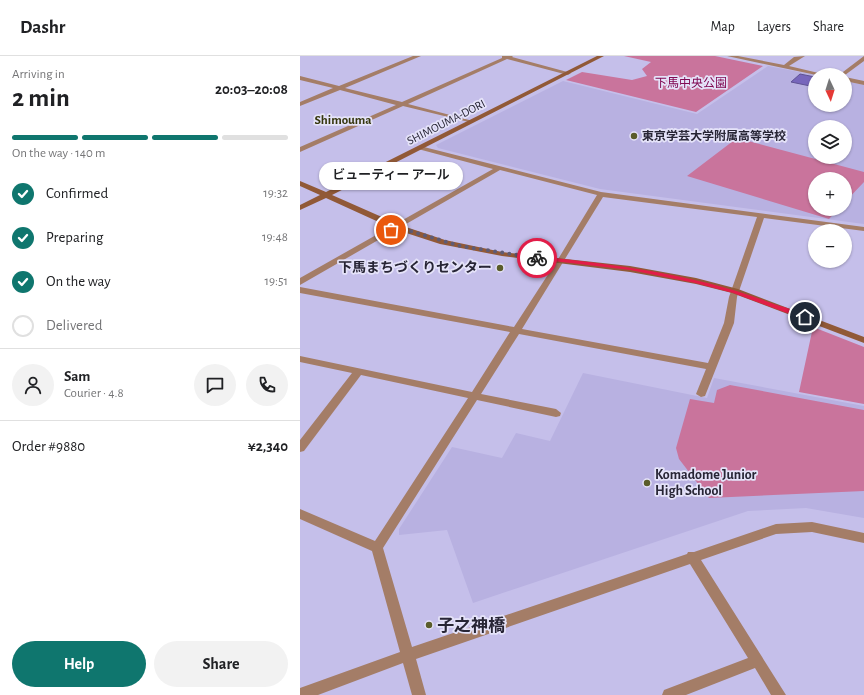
<!DOCTYPE html>
<meta charset="utf-8">
<style>
:root{--surface:#fff;--page:#f2f2f2;--text:#202124;--muted:#757577;--line:#e0e0e0;--accent:#0f766e}
body{margin:0;font-family:"Alegreya Sans","Noto Sans JP",sans-serif;background:var(--page);color:var(--text);height:100vh;display:flex;flex-direction:column;font-size:15px;white-space:nowrap}
*{box-sizing:border-box;margin:0}
p{font-size:13px;color:var(--muted)}
.icon{flex:none;width:22px;height:22px;fill:none;stroke:currentColor;stroke-width:2;stroke-linecap:round;stroke-linejoin:round}
.map{position:relative;flex:1;overflow:hidden}
.drawer{display:flex;flex-direction:column;background:var(--surface);width:300px}
.drawer>*{flex:none}
.needle{width:26px;rotate:176deg}
.fabs{position:absolute;left:508px;top:12px;display:grid;gap:8px}
.fabs a{display:grid;place-items:center;width:44px;height:44px;border-radius:50%;background:var(--surface);box-shadow:0 1px 3px #0004;font-size:20px}
.pin{position:absolute;display:grid;place-items:center;width:34px;height:34px;color:#fff;margin:-17px;border:2px solid #fff;border-radius:50%;box-shadow:0 1px 4px #0007}
.courier{position:absolute;display:grid;place-items:center;width:40px;height:40px;margin:-20px;border:3px solid #e11d48;border-radius:50%;background:#fff;color:#222;box-shadow:0 1px 5px #0007}
.bubble{position:absolute;height:28px;border-radius:14px;background:var(--surface);box-shadow:0 1px 3px #0004;font-size:13px;font-weight:600;line-height:28px;text-align:center}
.summary em{font-style:normal;font-weight:600}
.summary div{display:flex;flex-direction:column-reverse}
.summary{display:flex;align-items:center;justify-content:space-between;height:68px;padding:0 12px}
h1{font-size:26px;font-weight:600;line-height:30px}
.bar{display:grid;grid-template-columns:repeat(4,1fr);gap:6px 4px;align-content:center;height:48px;padding:0 12px}
.bar i{height:5px;border-radius:3px;background:var(--line)}
.bar .on{background:var(--accent)}
.bar p{grid-column:span 4}
.line{display:flex;align-items:center;gap:10px;padding:0 12px;border-top:1px solid var(--line)}
.line div{flex:1}
.round{display:grid;place-items:center;flex:none;width:42px;height:42px;border-radius:21px;background:var(--page)}
ol{padding:0 12px;list-style:none}
li{display:flex;align-items:center;gap:12px;height:44px}
li p{margin-inline-start:auto}
li .icon{padding:4px;border-radius:50%;background:var(--accent);color:#fff;stroke-width:4}
li:last-child{color:var(--muted)}
li i{width:22px;height:22px;border:2px solid var(--line);border-radius:50%}
.primary-button{display:flex;gap:8px;margin-top:auto;padding:8px 12px}
.primary-button a{flex:1;height:46px;border-radius:24px;background:var(--accent);color:#fff;font-size:16px;font-weight:600;line-height:46px;text-align:center}
.primary-button a+a{background:var(--page);color:var(--text)}
header{display:flex;align-items:center;gap:24px;box-sizing:border-box;height:56px;padding:0 20px;background:var(--surface);border-bottom:1px solid var(--line)}
header strong{font-size:19px}
nav{display:flex;gap:22px;margin-inline-start:auto;font-size:14px}
main{display:flex;flex:1;min-height:0}
.map>svg:first-child{display:block}
.built{fill:#b8b1e1;fill-rule:evenodd}
.green{fill:#c9749c}
.water{fill:#7766bc;stroke:#5f5294}
.lines{fill:none;stroke-linecap:round;stroke-linejoin:round}
.street{fill:#a47d67;fill-rule:evenodd}
.secondary{fill:#915937;fill-rule:evenodd}
.route{fill:#e11d48}
.done{stroke:#5e5b74;stroke-width:4;stroke-dasharray:0 7.2}
.poi-dot{fill:#5a5c2a;stroke:#e5e3f9;stroke-width:1.5}
.labels{text-anchor:middle;dominant-baseline:central;stroke-width:3.5;stroke-linejoin:round;paint-order:stroke}
.far-park-label{font-size:12px;fill:#810a53;stroke:#e5e3f9}
.far-street-label{font-size:12px;fill:#272535;stroke:#e5e3f9}
.far-poi-label{font-size:12px;font-weight:bold;fill:#272535;stroke:#e5e3f9;text-anchor:start}
.far-quarter-label{font-size:13px;font-weight:bold;fill:#35360d;stroke:#e5e3f9}
.poi-label{font-size:14px;font-weight:bold;fill:#272535;stroke:#e5e3f9;text-anchor:end}
.near-poi-label{font-size:17px;font-weight:bold;fill:#272535;stroke:#e5e3f9;text-anchor:start}
</style>
<header>
<strong>Dashr</strong>
<nav><a>Map</a><a>Layers</a><a>Share</a></nav>
</header>
<main>
<section class="drawer">
<div class="summary"><div><h1>2 min</h1><p>Arriving in</p></div><em>20:03–20:08</em></div>
<div class="bar"><i class="on"></i><i class="on"></i><i class="on"></i><i></i><p>On the way · 140 m</p></div>
<ol>
<li><svg class="icon" aria-label="check" viewBox="0 0 24 24"><path d="M5 12l5 5 9-10"/></svg>Confirmed<p>19:32</p></li>
<li><svg class="icon" aria-label="check" viewBox="0 0 24 24"><path d="M5 12l5 5 9-10"/></svg>Preparing<p>19:48</p></li>
<li><svg class="icon" aria-label="check" viewBox="0 0 24 24"><path d="M5 12l5 5 9-10"/></svg>On the way<p>19:51</p></li>
<li><i></i>Delivered</li>
</ol>
<div class="line" style="height:72px"><a class="round"><svg class="icon" aria-label="person" viewBox="0 0 24 24"><circle cx="12" cy="8" r="4"/><path d="M4 21q1-7 8-7t8 7"/></svg></a><div><b>Sam</b><p>Courier · 4.8</p></div><a class="round"><svg class="icon" aria-label="chat" viewBox="0 0 24 24"><path d="M4 5h16v11H9l-5 4z"/></svg></a><a class="round"><svg class="icon" aria-label="phone" viewBox="0 0 24 24"><path d="M5 4h4l2 5-3 2q2 4 5 5l2-3 5 2v4C11 20 4 13 5 4z"/></svg></a></div>
<div class="line" style="height:52px"><div>Order #9880</div><b>¥2,340</b></div>
<div class="primary-button"><a>Help</a><a>Share</a></div>
</section>
<div class="map">
<svg width="564" height="639" viewBox="0 0 564 639">
<rect width="100%" height="100%" fill="#c5bfea"/>
<path class="built" d="M 468,10 L 515,19 L 515,49 L 545,49 L 545,25 L 564,29 L 564,168 L 300,133 L 138,92 L 136,89 L 263,25 L 397,58 ZM 515,71 L 545,71 L 545,101 L 515,101 ZM 515,123 L 545,123 L 545,153 L 515,153 Z
M 283,317 L 407,342 L 414,322 L 564,350 L 564,462 L 506,452 L 448,455 L 173,547 L 147,474 L 99,479 L 99,473 L 152,391 L 202,402 L 216,377 L 250,385 Z"/>
<path class="green" d="M 324,0 L 415,0 L 463,10 L 396,56 L 266,24 L 282,16 L 332,24 L 347,20 L 342,13 L 351,6 Z
M 437,82 L 564,116 L 564,126 L 545,146 L 545,123 L 515,123 L 515,153 L 538,153 L 529,163 L 387,120 Z
M 513,271 L 564,291 L 564,348 L 499,336 Z
M 430,329 L 564,354 L 564,435 L 409,442 L 379,403 L 376,392 L 390,343 L 414,347 L 417,334 Z"/>
<path class="water" d="M 500,18 L 515,21 L 515,31 L 491,26 Z"/>
<g class="lines">
<path class="street" d="M 113,0 L 121,0 L 45,32 L 102,46 L 202,2 L 202,0 L 213,0 L 212,1 L 271,17 L 268,19 L 207,3 L 108,48 L 173,65 L 173,67 L 103,50 L 0,96 L 0,91 L 96,49 L 40,34 L 0,50 L 0,46 L 33,32 L 0,24 L 0,20 L 39,30 Z
M 427,0 L 438,0 L 484,9 L 494,1 L 505,0 L 489,10 L 527,19 L 516,19 Z
M 564,0 L 564,5 L 545,19 L 539,19 Z
M 545,21 L 564,25 L 564,29 L 545,25 Z
M 120,90 L 301,136 L 564,171 L 564,175 L 464,162 L 437,241 L 434,267 L 405,340 L 401,341 L 396,338 L 406,313 L 219,278 L 181,338 L 256,353 L 261,357 L 260,360 L 256,361 L 177,344 L 83,492 L 112,591 L 387,498 L 388,496 L 394,496 L 476,468 L 512,466 L 564,477 L 564,487 L 512,476 L 476,478 L 401,504 L 486,639 L 471,639 L 455,612 L 386,639 L 362,639 L 364,634 L 448,602 L 390,508 L 116,603 L 126,639 L 112,639 L 103,607 L 18,639 L 0,639 L 0,632 L 100,596 L 72,495 L 0,463 L 0,453 L 75,485 L 168,342 L 61,319 L 4,395 L 0,396 L 0,384 L 52,317 L 0,306 L 0,300 L 172,336 L 210,276 L 0,237 L 0,231 L 214,271 L 260,200 L 297,139 L 200,114 L 0,229 L 0,222 L 193,113 L 118,93 L 118,91 ZM 303,141 L 457,161 L 429,241 L 424,267 L 408,307 L 222,273 Z"/>
<path class="secondary" d="M 297,0 L 304,0 L 32,139 L 100,169 L 145,184 L 202,196 L 330,210 L 396,222 L 438,233 L 564,281 L 564,287 L 432,237 L 396,228 L 330,216 L 202,200 L 140,188 L 94,173 L 26,142 L 0,154 L 0,149 L 20,139 L 0,130 L 0,125 L 26,136 Z"/>
</g>
<path class="route" d="M 237,200 C 317,209 396,218 471,247 C 482,251 498,254 508,261 L 503,263 L 433,237 L 395,227 L 330,214 L 236,203 Z"/>
<g class="lines">
<path class="done" d="M 91,174 L 97,171 L 160,190 L 237,202"/>
</g>
<g class="poi-dot">
<circle cx="334" cy="80" r="4"/>
<circle cx="200" cy="212" r="4"/>
<circle cx="347" cy="427" r="4"/>
<circle cx="129" cy="569" r="4"/>
</g>
<g class="labels">
<g class="far-park-label">
<text x="391" y="27">下馬中央公園</text>
</g>
<g class="far-street-label">
<text transform="translate(146 66) rotate(-27)">SHIMOUMA-DORI</text>
</g>
<g class="far-poi-label">
<text x="342" y="80">東京学芸大学附属高等学校</text>
</g>
<g class="far-quarter-label">
<text x="43" y="64">Shimouma</text>
</g>
<g class="poi-label">
<text x="192" y="212">下馬まちづくりセンター</text>
<text x="355" y="419" text-anchor="start">Komadome Junior<tspan x="355" dy="16">High School</tspan></text>
</g>
<g class="near-poi-label">
<text x="137" y="569">子之神橋</text>
</g>
</g>
</svg>
<div class="fabs">
<a><svg class="needle" viewBox="-14 -14 28 28"><path d="M0-13l5 13h-10z" fill="#e53935"/><path d="M0 13l5-13h-10z" fill="#757577"/></svg></a>
<a><svg class="icon" aria-label="layers" viewBox="0 0 24 24"><path d="M12 4l9 5-9 5-9-5zM3 14l9 5 9-5"/></svg></a>
<a>+</a>
<a>−</a>
</div>
<div class="pin" style="left:91px;top:174px;background:#ea580c"><svg class="icon" aria-label="bag" viewBox="0 0 24 24"><path d="M5 8h14l-1 12H6zM9 8a3 3 0 0 1 6 0"/></svg></div>
<div class="pin" style="left:505px;top:261px;background:#1f2937"><svg class="icon" aria-label="home" viewBox="0 0 24 24"><path d="M3 11l9-7 9 7M6 9v11h12V9"/></svg></div>
<div class="courier" style="left:237px;top:202px"><svg class="icon" aria-label="bike" viewBox="0 0 24 24"><circle cx="6" cy="16" r="4"/><circle cx="18" cy="16" r="4"/><path d="M6 16l4-8h5l3 8M10 8l3 8H6M13 5h3"/></svg></div>
<div class="bubble" style="left:19px;top:106px;width:144px">ビューティー アール</div>
</div>
</main>
